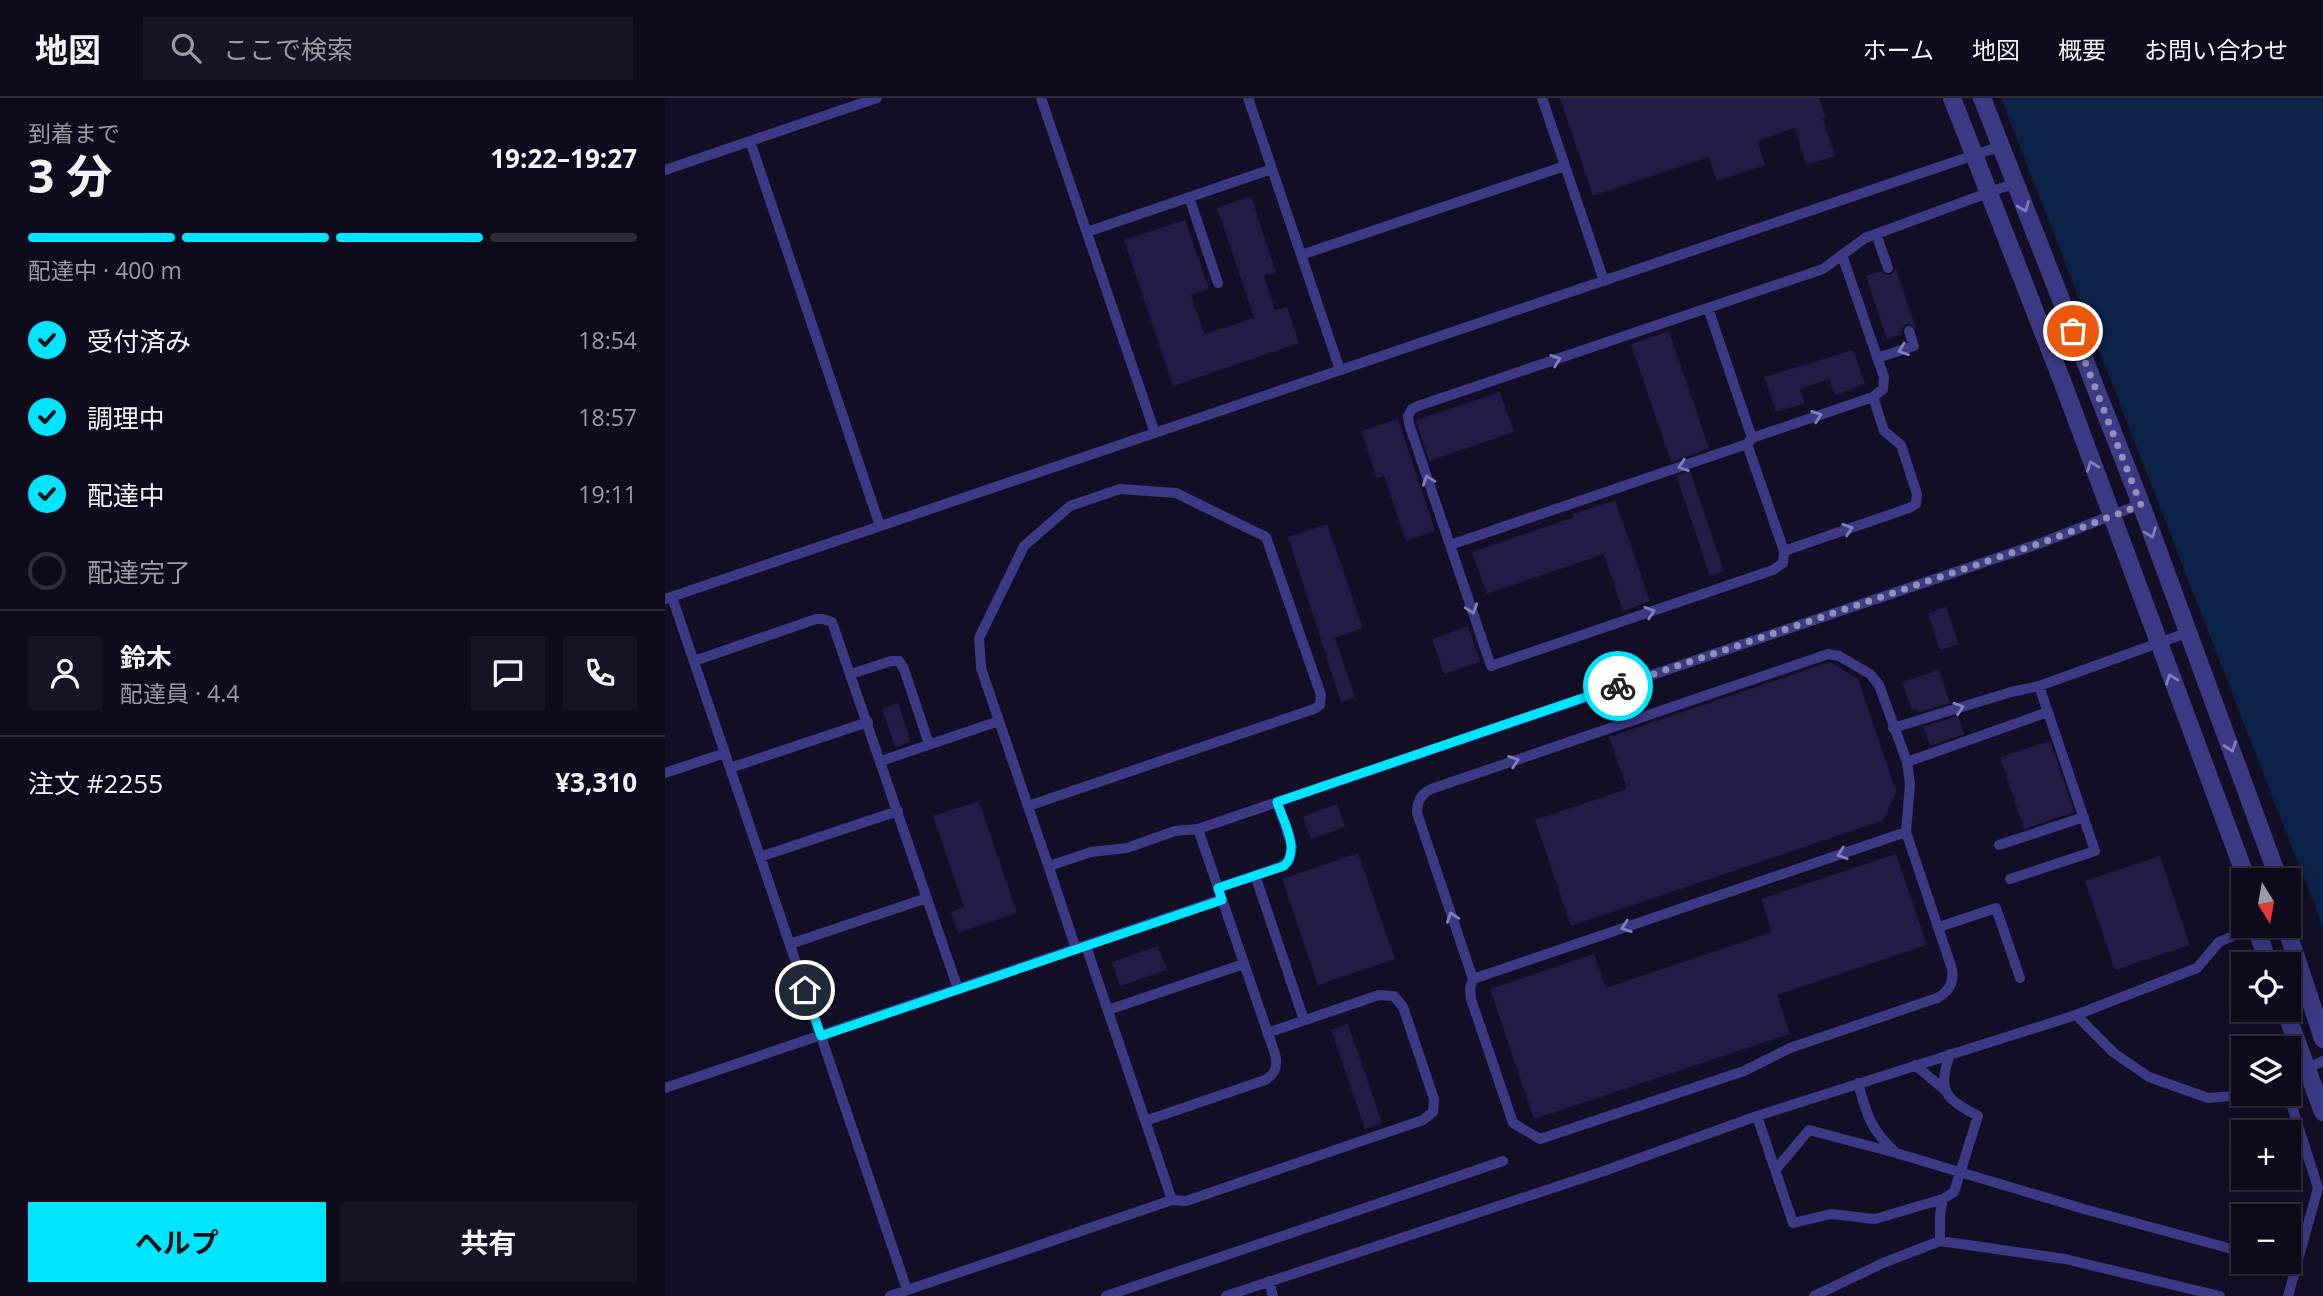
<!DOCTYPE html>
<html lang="ja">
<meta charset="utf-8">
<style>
:root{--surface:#0e0b1c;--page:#171425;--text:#f1f3f6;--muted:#9b9ba3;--line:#2e2b3b;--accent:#00e5ff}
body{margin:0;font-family:"Open Sans","Noto Sans JP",sans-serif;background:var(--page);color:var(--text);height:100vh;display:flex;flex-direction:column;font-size:26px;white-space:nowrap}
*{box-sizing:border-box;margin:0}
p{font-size:23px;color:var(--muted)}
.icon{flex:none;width:38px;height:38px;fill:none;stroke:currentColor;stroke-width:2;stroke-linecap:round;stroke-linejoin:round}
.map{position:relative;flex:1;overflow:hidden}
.panel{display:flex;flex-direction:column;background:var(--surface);width:665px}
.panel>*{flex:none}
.needle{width:46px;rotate:169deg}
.fabs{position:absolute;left:1566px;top:770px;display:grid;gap:14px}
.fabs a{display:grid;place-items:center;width:70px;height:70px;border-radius:0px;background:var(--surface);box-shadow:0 4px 18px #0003,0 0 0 2px var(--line);font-size:35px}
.pin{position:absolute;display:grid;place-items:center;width:60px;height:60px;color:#fff;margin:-30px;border:4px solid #fff;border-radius:50%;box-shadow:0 2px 7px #0007}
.courier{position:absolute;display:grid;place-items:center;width:70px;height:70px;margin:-35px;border:5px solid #00e5ff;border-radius:50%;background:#fff;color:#222;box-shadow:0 2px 9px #0007}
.summary em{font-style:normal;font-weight:700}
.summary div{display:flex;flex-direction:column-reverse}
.summary{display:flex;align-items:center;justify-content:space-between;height:119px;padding:0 28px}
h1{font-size:46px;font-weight:700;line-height:52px}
.bar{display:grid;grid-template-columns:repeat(4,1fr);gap:10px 7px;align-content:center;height:84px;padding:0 28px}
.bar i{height:9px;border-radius:5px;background:var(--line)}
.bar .active{background:var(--accent)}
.bar p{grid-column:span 4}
.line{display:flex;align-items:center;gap:18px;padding:0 28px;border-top:2px solid var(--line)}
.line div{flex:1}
.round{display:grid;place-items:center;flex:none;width:74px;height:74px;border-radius:0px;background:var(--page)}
ol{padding:0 28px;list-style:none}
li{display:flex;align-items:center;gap:21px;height:77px}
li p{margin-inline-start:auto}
li .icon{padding:7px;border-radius:50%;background:var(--accent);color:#111;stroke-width:4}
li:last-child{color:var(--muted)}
li i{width:38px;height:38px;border:4px solid var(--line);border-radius:50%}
.action{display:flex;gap:14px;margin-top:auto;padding:14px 28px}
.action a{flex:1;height:80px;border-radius:0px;background:var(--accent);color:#111;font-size:28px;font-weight:700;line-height:80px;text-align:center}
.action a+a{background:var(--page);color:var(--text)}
header{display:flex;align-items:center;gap:42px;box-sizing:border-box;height:98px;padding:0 35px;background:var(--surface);border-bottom:2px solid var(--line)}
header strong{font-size:33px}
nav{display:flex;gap:38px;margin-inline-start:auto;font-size:24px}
.search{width:490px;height:63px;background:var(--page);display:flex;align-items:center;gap:18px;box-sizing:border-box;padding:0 24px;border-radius:0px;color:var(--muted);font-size:26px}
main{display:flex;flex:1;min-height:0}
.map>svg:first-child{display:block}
.water{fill:#0c2248}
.building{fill:#241b47}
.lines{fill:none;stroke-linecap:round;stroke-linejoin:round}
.service{stroke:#3d3a85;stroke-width:10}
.tertiary{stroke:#3d3a85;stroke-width:18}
.oneway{stroke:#837fbc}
.done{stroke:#948fb3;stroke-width:7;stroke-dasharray:0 12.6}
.route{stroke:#00e5ff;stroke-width:9}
</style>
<header>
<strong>地図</strong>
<div class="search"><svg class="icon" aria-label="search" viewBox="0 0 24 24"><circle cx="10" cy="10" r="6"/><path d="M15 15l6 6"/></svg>ここで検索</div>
<nav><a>ホーム</a><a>地図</a><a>概要</a><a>お問い合わせ</a></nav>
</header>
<main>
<section class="panel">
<div class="summary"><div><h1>3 分</h1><p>到着まで</p></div><em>19:22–19:27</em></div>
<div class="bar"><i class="active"></i><i class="active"></i><i class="active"></i><i></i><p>配達中 · 400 m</p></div>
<ol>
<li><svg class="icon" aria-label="check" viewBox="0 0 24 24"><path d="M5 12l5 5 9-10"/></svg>受付済み<p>18:54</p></li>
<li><svg class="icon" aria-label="check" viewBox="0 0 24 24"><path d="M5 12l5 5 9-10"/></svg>調理中<p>18:57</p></li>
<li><svg class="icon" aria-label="check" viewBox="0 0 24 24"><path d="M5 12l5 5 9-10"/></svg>配達中<p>19:11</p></li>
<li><i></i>配達完了</li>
</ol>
<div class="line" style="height:126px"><a class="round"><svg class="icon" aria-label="person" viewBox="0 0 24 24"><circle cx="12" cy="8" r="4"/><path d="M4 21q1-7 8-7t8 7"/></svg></a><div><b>鈴木</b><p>配達員 · 4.4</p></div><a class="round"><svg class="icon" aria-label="chat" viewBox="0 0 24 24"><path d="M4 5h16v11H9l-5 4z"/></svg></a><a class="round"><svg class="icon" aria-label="phone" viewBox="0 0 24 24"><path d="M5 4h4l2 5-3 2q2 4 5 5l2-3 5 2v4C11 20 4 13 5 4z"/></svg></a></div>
<div class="line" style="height:91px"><div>注文 #2255</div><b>¥3,310</b></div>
<div class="action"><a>ヘルプ</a><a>共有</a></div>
</section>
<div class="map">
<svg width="1658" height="1198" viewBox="0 0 1658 1198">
<rect width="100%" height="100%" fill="#130f26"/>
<path class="water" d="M 1336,0 L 1658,0 L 1658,830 L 1647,801 Z"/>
<path class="building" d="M 895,0 L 1154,0 L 1161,20 L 1158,21 L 1170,58 L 1141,67 L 1130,30 L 1092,43 L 1100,67 L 1052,83 L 1044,59 L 928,98 Z
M 586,98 L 611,174 L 599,178 L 610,212 L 622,209 L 634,245 L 508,288 L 459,142 L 520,122 L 544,191 L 526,197 L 539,236 L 589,220 L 552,110 Z
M 1230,168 L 1251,231 L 1246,226 L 1241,226 L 1237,231 L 1237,236 L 1222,241 L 1201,178 L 1216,173 L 1219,176 L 1225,177 L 1229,174 Z
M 1004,233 L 1044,350 L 1006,364 L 966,246 Z
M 1188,252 L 1200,286 L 1170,297 L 1164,281 L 1135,291 L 1140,305 L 1111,314 L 1099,279 Z
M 835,294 L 849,334 L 764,363 L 751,322 Z
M 733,321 L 770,433 L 741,443 L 719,378 L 712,380 L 696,333 Z
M 1025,373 L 1059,473 L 1045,478 L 1012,380 L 1011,378 Z
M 950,402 L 985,503 L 958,513 L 939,456 L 822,496 L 807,454 L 909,419 L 908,416 Z
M 662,426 L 698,530 L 670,540 L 690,599 L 676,604 L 623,439 Z
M 1281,509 L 1294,546 L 1275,552 L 1263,515 Z
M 803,528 L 815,564 L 779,576 L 767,541 Z
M 1165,564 L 1193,581 L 1231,693 L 1219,722 L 906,828 L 870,722 L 962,691 L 944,639 Z
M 1274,572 L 1285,605 L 1254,614 L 1252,610 L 1247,612 L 1237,584 Z
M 233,605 L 246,644 L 230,649 L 217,611 Z
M 1293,618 L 1299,636 L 1265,648 L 1258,629 Z
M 1385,643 L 1409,714 L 1359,731 L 1335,659 Z
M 314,703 L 352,815 L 293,835 L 286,814 L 299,809 L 268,718 Z
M 672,706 L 680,729 L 646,741 L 638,718 Z
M 693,755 L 730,861 L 653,887 L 617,781 Z
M 1231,756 L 1262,847 L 1112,897 L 1125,936 L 869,1021 L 825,891 L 929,856 L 941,890 L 1107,834 L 1096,801 Z
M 1495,758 L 1525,847 L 1450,872 L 1420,783 Z
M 493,848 L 502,872 L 455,888 L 447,864 Z
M 683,926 L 717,1025 L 700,1031 L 666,932 Z"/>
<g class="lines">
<path class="service" d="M 376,0 L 490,335
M 583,0 L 675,272
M 877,0 L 939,183
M 85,43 L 215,428
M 0,72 L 212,0
M 524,99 L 553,185
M 422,134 L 607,71
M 1211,136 L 1223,170
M 636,157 L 900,68
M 1043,210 L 1087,340 L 1082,346 L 1119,453 L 1118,465 L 1108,472 L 826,568 L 744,326 L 743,318 L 747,311 L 753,308 L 1158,171 L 1200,140 L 1350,85
M 1212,260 L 1249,248 L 1244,233
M 1087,340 L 1208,299 L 1218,291 L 1219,279 L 1177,157
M 785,447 L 1082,346
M 1119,453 L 1244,410 L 1251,406 L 1252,396 L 1236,347 L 1219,333 L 1208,299
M 7,499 L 242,1192
M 0,501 L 1336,48
M 29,563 L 151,521 L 158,521 L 167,524 L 293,891
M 186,576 L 226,563 L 234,563 L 239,571 L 264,646
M 1228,630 L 1346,594 L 1374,588 L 1524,534
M 216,663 L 334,623
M 1242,664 L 1383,614
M 65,670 L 203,624
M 0,675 L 60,655
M 363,708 L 649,611 L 655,607 L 656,597 L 601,439 L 511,395 L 455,391 L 405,408 L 359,448 L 314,540 L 316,568 L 316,570 C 348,663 380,757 411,851
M 1334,747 L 1419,719
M 95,759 L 233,713
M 384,768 L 426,754 L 462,750 L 510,733 L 533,731
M 590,777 L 639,922
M 1345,781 L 1430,753 L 1374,588
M 553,790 L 615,769 L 624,763 L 627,749 L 612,704
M 1274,829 L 1331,810 L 1355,880
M 125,846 L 262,800
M 421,848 L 507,1102
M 808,881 L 805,890 L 806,901 L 848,1025 L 875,1041 L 1079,973 L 1125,950 L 1272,900 C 1284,894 1289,884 1287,871 L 1241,734 L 1245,686 L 1242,664 L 1214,587 L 1205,576 L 1174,558 L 1163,556 L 769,690 C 757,694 752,703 752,715 L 808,881 L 1241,734
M 443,912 L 579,866
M 1411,917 L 1449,955 L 1484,979 L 1543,1000 L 1568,998 L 1578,995
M 1250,967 L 1281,993
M 1624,979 L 1658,963
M 1193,985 C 1202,1017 1205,1031 1230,1054
M 0,990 L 557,801
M 1623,996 L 1653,1090 L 1623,1198
M 1092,1018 L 1128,1125 L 1166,1116 L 1210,1121 L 1278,1101
M 480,1023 L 600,982 C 611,976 613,968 610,956 L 533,731 L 1376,445 L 1476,406
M 1111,1071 L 1144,1032 L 1231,1055 L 1419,1111 L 1578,1154
M 1275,1143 L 1275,1117 L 1278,1101 L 1289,1094 L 1313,1018 C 1280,1000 1272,994 1285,956
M 1613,1164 L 1633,1169
M 604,1183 L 608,1198
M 225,1198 L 507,1102 L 521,1103 L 758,1022 L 768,1014 L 769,1001 L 738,909 L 729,898 L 714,897 L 602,935
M 441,1198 L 838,1063
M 561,1198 L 939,1073 L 1092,1018 L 1411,917 L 1532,870 L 1554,844 L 1592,828
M 1149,1198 L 1218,1165 L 1275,1143 L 1400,1161 L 1555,1198"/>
<path class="tertiary" d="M 1287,0 L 1399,288 L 1582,782
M 1317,0 L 1476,406 L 1614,782
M 1591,828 L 1603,866
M 1623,828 L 1624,838 L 1658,941
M 1620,912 L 1658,1014"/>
</g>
<defs><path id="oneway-chevron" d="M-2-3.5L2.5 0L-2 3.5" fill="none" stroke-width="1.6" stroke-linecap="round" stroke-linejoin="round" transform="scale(1.75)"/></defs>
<g class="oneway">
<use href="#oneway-chevron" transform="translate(1359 109) rotate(69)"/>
<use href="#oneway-chevron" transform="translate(1238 252) rotate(160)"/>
<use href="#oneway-chevron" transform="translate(891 262) rotate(-19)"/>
<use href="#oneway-chevron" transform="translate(1152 318) rotate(-19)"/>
<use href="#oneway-chevron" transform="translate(1018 368) rotate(161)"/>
<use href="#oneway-chevron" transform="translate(1427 368) rotate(-110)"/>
<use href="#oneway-chevron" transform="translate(763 382) rotate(-109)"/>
<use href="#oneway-chevron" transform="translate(1183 431) rotate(-19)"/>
<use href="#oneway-chevron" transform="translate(1486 435) rotate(69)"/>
<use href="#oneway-chevron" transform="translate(807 511) rotate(71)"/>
<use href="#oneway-chevron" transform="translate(985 514) rotate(-19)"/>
<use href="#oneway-chevron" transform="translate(1506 581) rotate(-111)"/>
<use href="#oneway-chevron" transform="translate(1294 610) rotate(-17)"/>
<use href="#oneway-chevron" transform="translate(1566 649) rotate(70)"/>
<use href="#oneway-chevron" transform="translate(849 663) rotate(-19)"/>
<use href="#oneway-chevron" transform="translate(1177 756) rotate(161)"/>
<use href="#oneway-chevron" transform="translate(787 819) rotate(-109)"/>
<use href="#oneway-chevron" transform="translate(961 829) rotate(161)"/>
</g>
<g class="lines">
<path class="done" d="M 953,588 L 1376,445 L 1476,407 L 1408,233"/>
<path class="route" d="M 140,892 L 156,938 L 557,802 L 553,790 L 619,768 C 636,752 618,722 612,704 L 953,588"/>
</g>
</svg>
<div class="fabs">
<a><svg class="needle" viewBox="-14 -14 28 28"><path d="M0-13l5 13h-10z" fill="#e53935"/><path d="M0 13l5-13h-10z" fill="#9b9ba3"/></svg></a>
<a><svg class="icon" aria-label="locate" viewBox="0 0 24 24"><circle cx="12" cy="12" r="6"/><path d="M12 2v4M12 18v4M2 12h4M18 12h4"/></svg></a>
<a><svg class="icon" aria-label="layers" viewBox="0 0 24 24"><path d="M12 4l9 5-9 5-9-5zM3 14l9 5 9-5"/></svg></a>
<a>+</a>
<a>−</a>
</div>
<div class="pin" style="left:1408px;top:233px;background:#ea580c"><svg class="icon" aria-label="bag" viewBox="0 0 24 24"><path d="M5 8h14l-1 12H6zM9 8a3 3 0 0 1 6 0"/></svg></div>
<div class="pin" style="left:140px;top:892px;background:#1f2937"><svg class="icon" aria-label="home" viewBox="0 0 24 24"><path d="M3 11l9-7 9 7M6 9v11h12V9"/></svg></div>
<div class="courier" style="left:953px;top:588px"><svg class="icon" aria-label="bike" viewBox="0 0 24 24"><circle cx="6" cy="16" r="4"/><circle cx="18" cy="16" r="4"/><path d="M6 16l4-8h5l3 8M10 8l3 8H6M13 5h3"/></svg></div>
</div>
</main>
